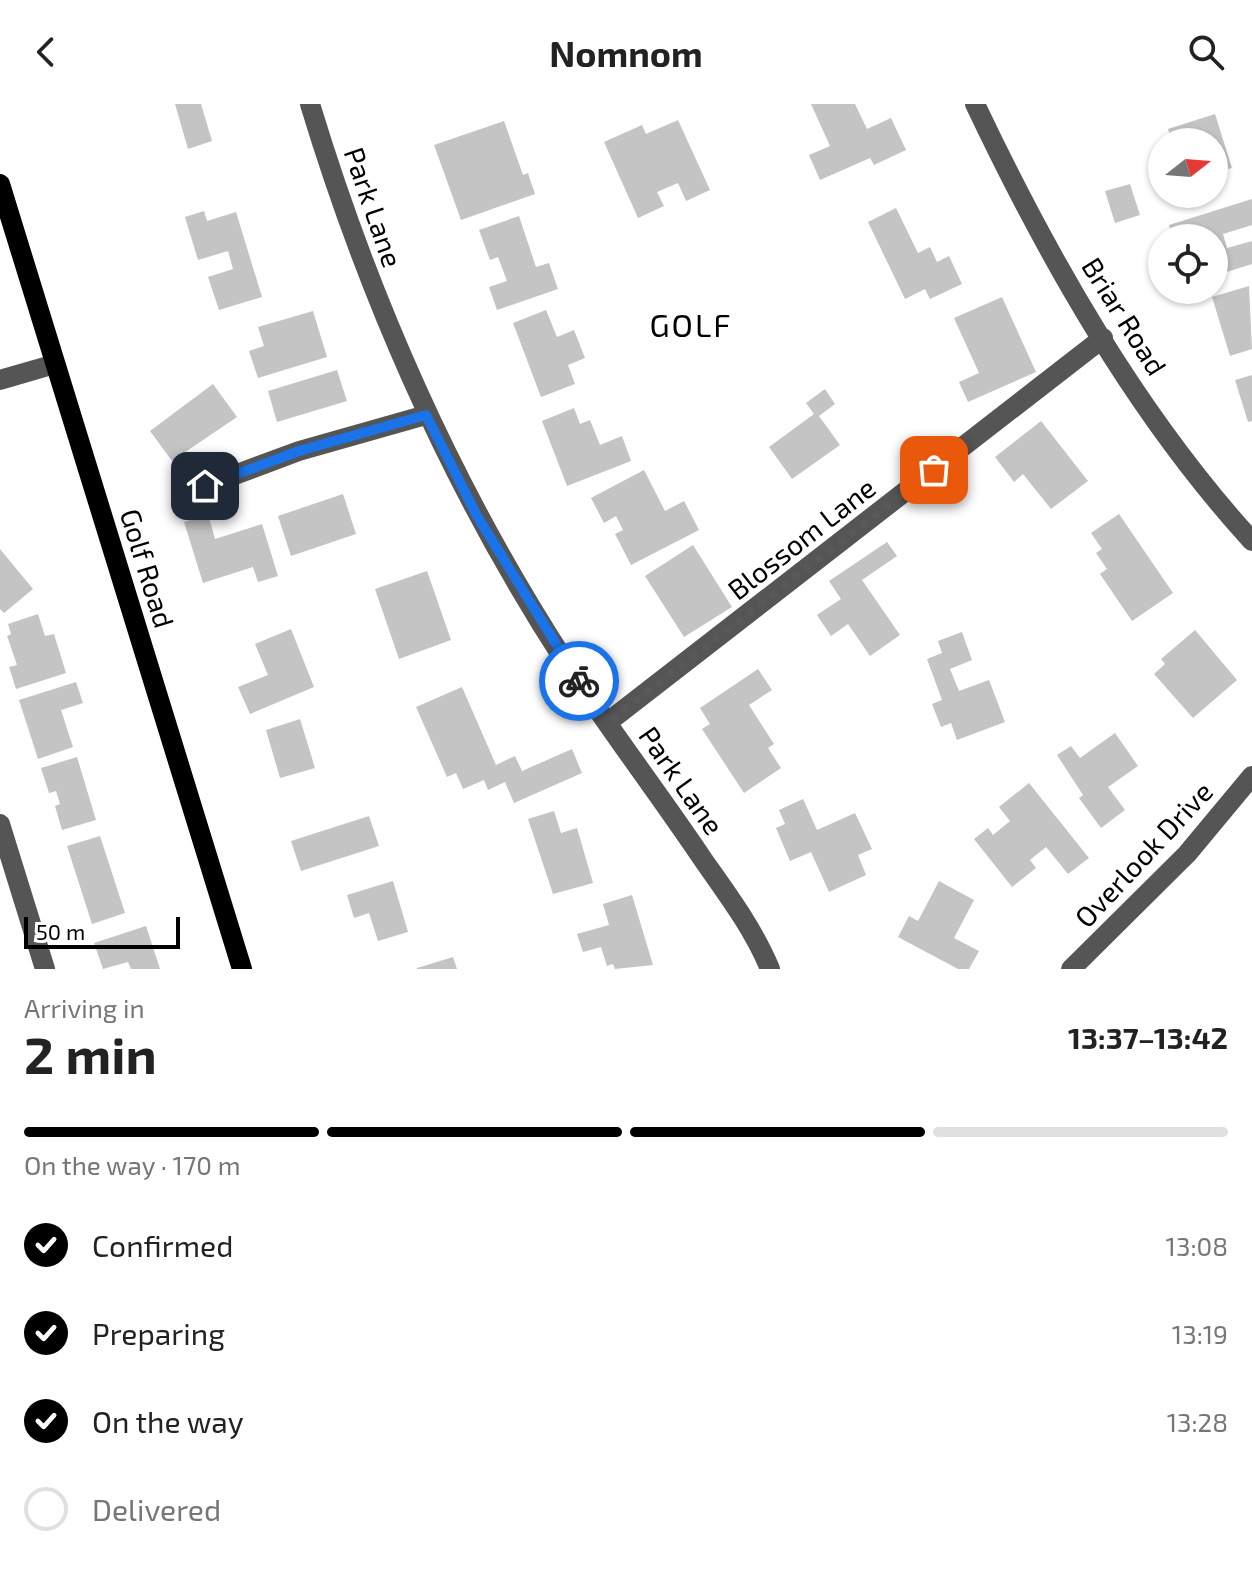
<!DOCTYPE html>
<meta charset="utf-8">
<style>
:root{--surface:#fff;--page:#f2f2f2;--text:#222;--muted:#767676;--line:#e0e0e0;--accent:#000}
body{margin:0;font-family:"Exo 2",sans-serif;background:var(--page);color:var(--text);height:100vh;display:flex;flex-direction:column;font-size:30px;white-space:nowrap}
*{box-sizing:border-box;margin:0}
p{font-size:26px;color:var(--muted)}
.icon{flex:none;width:44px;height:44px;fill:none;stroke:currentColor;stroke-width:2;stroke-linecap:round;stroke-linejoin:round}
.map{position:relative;height:865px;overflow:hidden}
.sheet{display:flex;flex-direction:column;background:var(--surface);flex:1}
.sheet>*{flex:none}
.needle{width:52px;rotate:73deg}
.fabs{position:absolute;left:1148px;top:24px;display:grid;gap:16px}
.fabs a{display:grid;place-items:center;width:80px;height:80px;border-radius:50%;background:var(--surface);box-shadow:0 2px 6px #0004;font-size:40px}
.scale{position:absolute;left:24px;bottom:20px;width:156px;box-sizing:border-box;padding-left:8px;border:4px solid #000;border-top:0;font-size:22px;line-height:28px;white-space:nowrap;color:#000;-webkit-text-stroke:6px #fff;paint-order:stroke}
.pin{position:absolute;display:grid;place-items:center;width:68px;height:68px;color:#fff;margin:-34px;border-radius:16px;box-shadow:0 4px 12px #0006}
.courier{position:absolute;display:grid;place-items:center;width:80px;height:80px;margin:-40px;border:6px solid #1a73e8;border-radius:50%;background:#fff;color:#222;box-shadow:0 2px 10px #0007}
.headline em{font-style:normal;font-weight:700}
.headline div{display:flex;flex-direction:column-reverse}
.headline{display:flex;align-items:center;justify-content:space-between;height:136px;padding:0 24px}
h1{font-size:52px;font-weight:700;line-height:60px}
.bar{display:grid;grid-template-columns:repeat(4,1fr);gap:12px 8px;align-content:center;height:96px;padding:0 24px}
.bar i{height:10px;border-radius:6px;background:var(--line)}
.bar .selected{background:var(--accent)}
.bar p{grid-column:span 4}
ol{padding:0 24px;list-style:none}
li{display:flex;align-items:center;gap:24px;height:88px}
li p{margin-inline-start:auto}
li .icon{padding:8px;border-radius:50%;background:var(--accent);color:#fff;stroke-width:4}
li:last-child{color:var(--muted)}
li i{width:44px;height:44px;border:4px solid var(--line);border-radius:50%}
header{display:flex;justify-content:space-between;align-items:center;height:104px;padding:0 24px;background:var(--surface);font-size:36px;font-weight:700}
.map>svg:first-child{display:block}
.building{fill:#c4c4c4}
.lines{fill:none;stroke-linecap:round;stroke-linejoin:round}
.minor{stroke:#555;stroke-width:20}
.major{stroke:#000;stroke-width:20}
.done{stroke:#595959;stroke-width:8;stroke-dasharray:0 14.4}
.route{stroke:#1a73e8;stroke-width:10}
.labels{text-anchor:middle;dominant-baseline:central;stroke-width:6;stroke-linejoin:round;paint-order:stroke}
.street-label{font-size:28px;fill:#000;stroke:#fff}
.quarter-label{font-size:32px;letter-spacing:2px;fill:#000;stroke:#fff}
</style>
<header><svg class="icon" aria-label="back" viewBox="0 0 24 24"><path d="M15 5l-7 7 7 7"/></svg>Nomnom<svg class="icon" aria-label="search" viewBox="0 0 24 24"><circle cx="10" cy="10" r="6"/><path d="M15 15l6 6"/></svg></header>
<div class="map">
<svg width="1252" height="865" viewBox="0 0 1252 865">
<rect width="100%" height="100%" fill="#fff"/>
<path class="building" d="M 175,0 L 201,0 L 212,37 L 188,45 Z
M 811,0 L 855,0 L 867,25 L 891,14 L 906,46 L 874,61 L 870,54 L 820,76 L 809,51 L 830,42 Z
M 1215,10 L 1232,64 L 1214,69 L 1214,38 L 1172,38 L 1168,25 Z
M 678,16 L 710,86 L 686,97 L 678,79 L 657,88 L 664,102 L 638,114 L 604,38 L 642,21 L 646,30 Z
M 504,17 L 523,71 L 528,69 L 535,90 L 461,116 L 434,41 Z
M 1130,80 L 1140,111 L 1115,119 L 1105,87 Z
M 1252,95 L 1252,121 L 1223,130 L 1227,144 L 1252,137 L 1252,160 L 1214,172 L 1214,134 L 1173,134 L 1169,121 Z
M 896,104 L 918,149 L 930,143 L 937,158 L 949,152 L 962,180 L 930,195 L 925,185 L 905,195 L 868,118 Z
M 204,107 L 207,117 L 236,108 L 262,193 L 219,206 L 208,173 L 233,165 L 228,147 L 198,156 L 185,113 Z
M 519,112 L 536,163 L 549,159 L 558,185 L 497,206 L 489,183 L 507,177 L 498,153 L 490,156 L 479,126 Z
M 1249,182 L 1252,245 L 1230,252 L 1212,193 Z
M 1002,193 L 1036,268 L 968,298 L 959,278 L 979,269 L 954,214 Z
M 546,206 L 557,233 L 574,226 L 585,254 L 568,261 L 575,280 L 541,293 L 513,219 Z
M 313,207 L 327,253 L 258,274 L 249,247 L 264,242 L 258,223 Z
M 337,266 L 347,297 L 277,318 L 268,287 Z
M 1252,271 L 1252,317 L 1248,318 L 1235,276 Z
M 213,280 L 237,313 L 172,357 L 150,327 Z
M 825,285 L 835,300 L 819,312 L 840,341 L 792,375 L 769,343 L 814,310 L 806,299 Z
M 574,304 L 580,320 L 590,316 L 600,341 L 622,332 L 631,357 L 567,382 L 542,317 Z
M 1041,317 L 1088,377 L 1051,405 L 1023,370 L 1014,378 L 995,353 Z
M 644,366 L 665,407 L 684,397 L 699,426 L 631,461 L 615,430 L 623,426 L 616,412 L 604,419 L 591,394 Z
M 343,390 L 356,430 L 291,452 L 278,412 Z
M 208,410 L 215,435 L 262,420 L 278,472 L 258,478 L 253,463 L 203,479 L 184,418 Z
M 1119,410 L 1173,489 L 1132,517 L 1100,470 L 1107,465 L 1096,449 L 1102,445 L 1091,429 Z
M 887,438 L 897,452 L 862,476 L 900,531 L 870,552 L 848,520 L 831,532 L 817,511 L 841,495 L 829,477 Z
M 693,441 L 732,503 L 684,533 L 645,472 Z
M 0,445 L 33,485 L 4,509 L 0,505 Z
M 427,467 L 451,536 L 399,555 L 375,485 Z
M 38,510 L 45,532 L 54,530 L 66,569 L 16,585 L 9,563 L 17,561 L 7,532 L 11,530 L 8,520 Z
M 291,525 L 314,583 L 250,610 L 238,583 L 268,571 L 255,540 Z
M 1195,526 L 1237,576 L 1193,614 L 1154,570 L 1165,560 L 1161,555 Z
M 962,528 L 972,556 L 950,565 L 959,587 L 989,576 L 1005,618 L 957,636 L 951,619 L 941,623 L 932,600 L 942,596 L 927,555 L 942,549 L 938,537 Z
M 758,565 L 772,586 L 749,601 L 774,640 L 768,644 L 781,664 L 744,689 L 702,625 L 710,620 L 700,604 Z
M 76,578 L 83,599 L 61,606 L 73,643 L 38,655 L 19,596 Z
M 462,583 L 496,661 L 515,652 L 522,667 L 572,645 L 582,669 L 514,699 L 505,678 L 488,686 L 484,676 L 463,685 L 456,669 L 447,673 L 416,603 Z
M 300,615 L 315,664 L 280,674 L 266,626 Z
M 1115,629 L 1138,662 L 1108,683 L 1125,706 L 1101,724 L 1079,694 L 1083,691 L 1057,651 L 1071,642 L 1080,654 Z
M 77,653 L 96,716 L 62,726 L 55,702 L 60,700 L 56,687 L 49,689 L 41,664 Z
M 1029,679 L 1089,754 L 1068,770 L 1046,743 L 1030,756 L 1036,764 L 1012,783 L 974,735 L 988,724 L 993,731 L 1010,717 L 999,703 Z
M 803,695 L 817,726 L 855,709 L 872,745 L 858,751 L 866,771 L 829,788 L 811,748 L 790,757 L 776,724 L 785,720 L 779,706 Z
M 554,707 L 561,729 L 577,724 L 593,779 L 553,790 L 528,715 Z
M 369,712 L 379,742 L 301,767 L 291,737 Z
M 100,732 L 125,809 L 92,820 L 67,742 Z
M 393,777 L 408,828 L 378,837 L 369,809 L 354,814 L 347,791 Z
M 939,777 L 974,796 L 954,834 L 979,847 L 969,865 L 958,865 L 898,833 L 909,812 L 918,817 Z
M 632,791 L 653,861 L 615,865 L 613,860 L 607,862 L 601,843 L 583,848 L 577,830 L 609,821 L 603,800 Z
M 146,822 L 160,865 L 131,865 L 128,858 L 103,865 L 94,839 Z
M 453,853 L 457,865 L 417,865 L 417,864 Z"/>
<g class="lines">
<path class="minor" d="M 310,0 C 370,198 453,385 566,559 C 610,626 659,690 704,757 C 728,791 754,826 770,865
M 975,0 C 1048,154 1137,311 1252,437
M 0,276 L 55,260
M 205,382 L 299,347 L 426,311
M 608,618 L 1103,234
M 0,720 L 45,865
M 1071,865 L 1187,750 L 1252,672"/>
<path class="major" d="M 0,80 L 242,865"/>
</g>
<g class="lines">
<path class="done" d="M 579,577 L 608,618 L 934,366"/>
<path class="route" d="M 205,382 L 299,347 L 426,311 L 477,412 L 579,577"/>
</g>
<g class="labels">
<g class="street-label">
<text transform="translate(374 103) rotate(71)">Park Lane</text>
<text transform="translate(1125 212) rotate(58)">Briar Road</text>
<text transform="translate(801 434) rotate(-38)">Blossom Lane</text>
<text transform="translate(148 464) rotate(73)">Golf Road</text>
<text transform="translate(682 676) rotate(55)">Park Lane</text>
<text transform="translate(1143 750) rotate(-47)">Overlook Drive</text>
</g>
<g class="quarter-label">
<text x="691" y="220">GOLF</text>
</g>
</g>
</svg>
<div class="fabs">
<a><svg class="needle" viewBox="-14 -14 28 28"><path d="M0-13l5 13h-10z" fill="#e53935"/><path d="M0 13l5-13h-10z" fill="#767676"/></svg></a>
<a><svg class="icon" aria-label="locate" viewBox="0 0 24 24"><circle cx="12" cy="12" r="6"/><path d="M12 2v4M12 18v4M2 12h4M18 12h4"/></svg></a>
</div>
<div class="scale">50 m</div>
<div class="pin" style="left:934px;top:366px;background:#ea580c"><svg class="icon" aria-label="bag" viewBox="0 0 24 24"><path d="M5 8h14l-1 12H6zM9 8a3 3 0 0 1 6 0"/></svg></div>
<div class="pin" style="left:205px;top:382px;background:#1f2937"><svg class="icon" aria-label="home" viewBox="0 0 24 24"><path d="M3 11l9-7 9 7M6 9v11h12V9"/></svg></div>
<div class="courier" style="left:579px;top:577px"><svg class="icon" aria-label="bike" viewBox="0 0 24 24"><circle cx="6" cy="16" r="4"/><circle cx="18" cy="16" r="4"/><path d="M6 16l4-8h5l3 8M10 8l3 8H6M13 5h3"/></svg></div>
</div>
<section class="sheet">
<div class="headline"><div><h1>2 min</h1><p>Arriving in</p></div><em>13:37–13:42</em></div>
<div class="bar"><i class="selected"></i><i class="selected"></i><i class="selected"></i><i></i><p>On the way · 170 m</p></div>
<ol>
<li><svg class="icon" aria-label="check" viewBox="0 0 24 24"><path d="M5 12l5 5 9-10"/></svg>Confirmed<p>13:08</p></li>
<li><svg class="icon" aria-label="check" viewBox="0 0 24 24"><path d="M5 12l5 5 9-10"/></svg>Preparing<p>13:19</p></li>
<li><svg class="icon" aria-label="check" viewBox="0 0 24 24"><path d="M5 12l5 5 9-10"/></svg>On the way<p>13:28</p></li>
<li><i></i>Delivered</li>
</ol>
</section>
